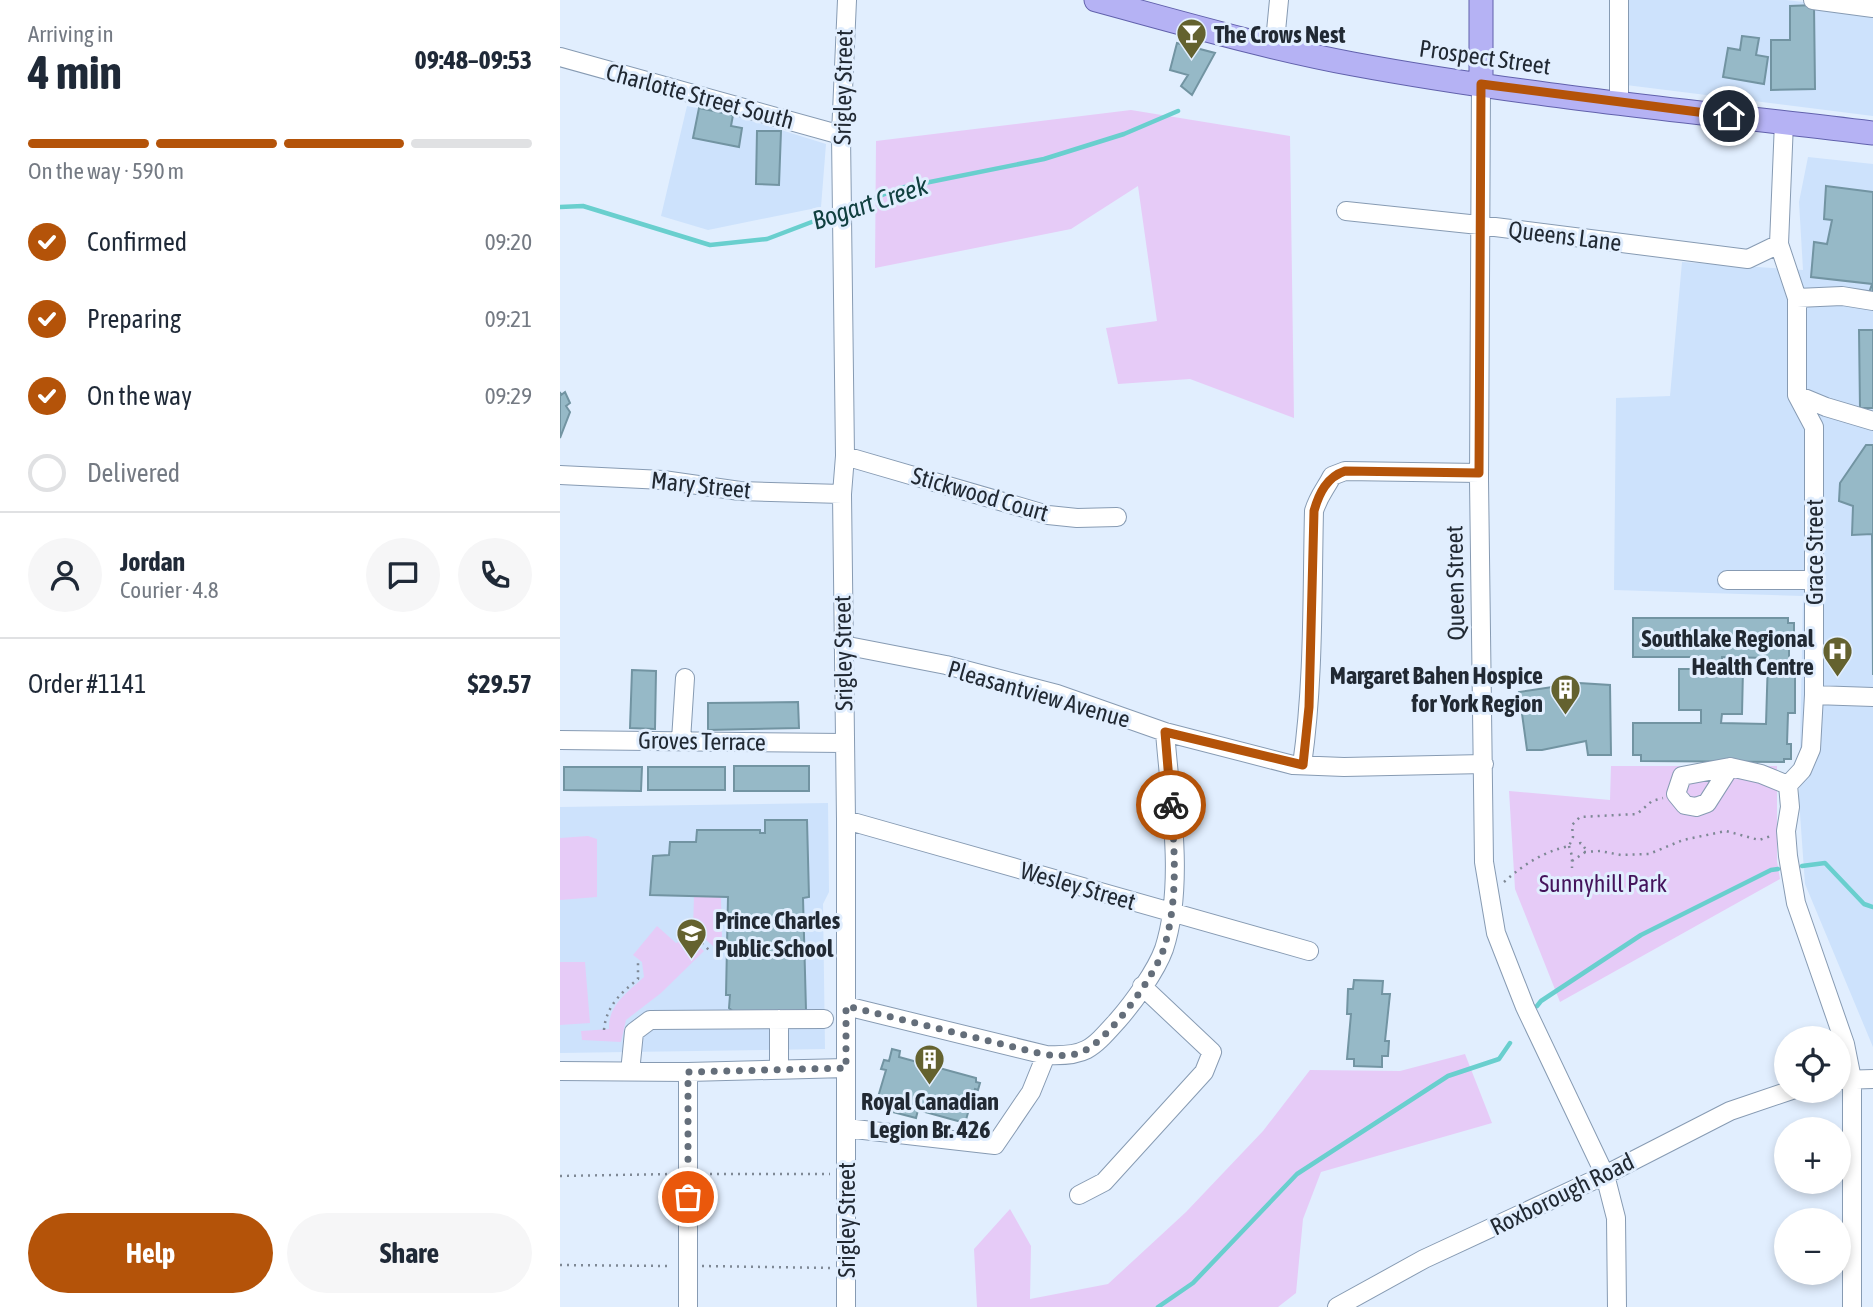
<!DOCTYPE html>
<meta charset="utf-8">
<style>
:root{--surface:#fff;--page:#f6f6f7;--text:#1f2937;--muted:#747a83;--line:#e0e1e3;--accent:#b45309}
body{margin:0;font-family:"Asap Condensed",sans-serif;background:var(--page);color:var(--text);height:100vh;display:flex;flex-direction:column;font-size:26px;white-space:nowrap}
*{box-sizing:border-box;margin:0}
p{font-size:23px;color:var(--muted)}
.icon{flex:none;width:38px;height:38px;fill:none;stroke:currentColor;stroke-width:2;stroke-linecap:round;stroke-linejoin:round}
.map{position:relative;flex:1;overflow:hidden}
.side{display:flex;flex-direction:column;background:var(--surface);width:560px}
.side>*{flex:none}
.controls{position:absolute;left:1214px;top:1026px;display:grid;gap:14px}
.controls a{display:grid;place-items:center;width:77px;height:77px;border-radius:50%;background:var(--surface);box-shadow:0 4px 10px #0003;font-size:35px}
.pin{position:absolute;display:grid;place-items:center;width:60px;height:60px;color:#fff;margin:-30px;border:4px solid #fff;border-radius:50%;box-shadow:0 2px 7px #0007}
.courier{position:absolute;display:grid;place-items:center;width:70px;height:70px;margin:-35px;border:5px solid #b45309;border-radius:50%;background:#fff;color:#222;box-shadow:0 2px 9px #0007}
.head em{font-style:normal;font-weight:700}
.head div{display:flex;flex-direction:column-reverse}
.head{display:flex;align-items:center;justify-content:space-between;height:119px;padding:0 28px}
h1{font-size:46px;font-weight:700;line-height:52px}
.bar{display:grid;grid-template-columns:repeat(4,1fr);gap:10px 7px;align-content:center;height:84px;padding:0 28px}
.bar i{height:9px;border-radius:5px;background:var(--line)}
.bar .on{background:var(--accent)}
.bar p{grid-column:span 4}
.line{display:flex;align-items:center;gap:18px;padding:0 28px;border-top:2px solid var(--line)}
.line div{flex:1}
.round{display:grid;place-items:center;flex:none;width:74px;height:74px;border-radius:37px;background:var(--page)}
ol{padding:0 28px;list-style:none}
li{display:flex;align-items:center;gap:21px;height:77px}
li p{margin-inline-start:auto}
li .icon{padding:7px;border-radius:50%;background:var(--accent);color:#fff;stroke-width:4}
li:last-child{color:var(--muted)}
li i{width:38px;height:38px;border:4px solid var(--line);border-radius:50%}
.button{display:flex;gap:14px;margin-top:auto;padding:14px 28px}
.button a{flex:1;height:80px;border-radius:42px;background:var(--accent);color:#fff;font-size:28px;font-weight:700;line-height:80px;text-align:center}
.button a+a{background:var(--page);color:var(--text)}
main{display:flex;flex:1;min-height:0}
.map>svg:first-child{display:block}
.built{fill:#cde2fc}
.green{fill:#e6cbf7}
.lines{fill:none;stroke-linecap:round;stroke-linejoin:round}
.stream{stroke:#69cfce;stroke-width:4.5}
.building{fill:#96b9c7;stroke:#7294a2;stroke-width:2;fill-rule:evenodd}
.minor-casing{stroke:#879bb3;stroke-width:20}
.major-casing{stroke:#6161ac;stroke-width:25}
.path{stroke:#7e8895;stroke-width:2.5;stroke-dasharray:2 5;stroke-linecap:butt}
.minor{stroke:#fff;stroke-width:18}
.major{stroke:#b5b2f4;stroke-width:23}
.done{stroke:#646e7a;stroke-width:7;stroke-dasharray:0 12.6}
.route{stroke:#b45309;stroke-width:9}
.labels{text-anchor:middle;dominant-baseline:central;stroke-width:6;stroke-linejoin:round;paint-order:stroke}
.poi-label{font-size:24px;font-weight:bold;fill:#212933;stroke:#e1eefe;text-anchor:start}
.street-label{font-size:24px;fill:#212933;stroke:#e1eefe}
.park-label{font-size:24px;fill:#44135b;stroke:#e1eefe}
.water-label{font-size:26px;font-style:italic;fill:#114040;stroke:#e1eefe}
</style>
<main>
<section class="side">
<div class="head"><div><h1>4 min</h1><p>Arriving in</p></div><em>09:48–09:53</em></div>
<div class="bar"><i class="on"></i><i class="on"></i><i class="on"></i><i></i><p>On the way · 590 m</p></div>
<ol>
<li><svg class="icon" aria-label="check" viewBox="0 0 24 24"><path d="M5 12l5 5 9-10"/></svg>Confirmed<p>09:20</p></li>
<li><svg class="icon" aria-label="check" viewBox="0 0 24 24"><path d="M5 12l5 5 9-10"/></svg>Preparing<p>09:21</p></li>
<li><svg class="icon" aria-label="check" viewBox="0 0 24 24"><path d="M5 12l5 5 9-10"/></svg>On the way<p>09:29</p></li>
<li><i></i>Delivered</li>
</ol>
<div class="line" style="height:126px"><a class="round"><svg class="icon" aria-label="person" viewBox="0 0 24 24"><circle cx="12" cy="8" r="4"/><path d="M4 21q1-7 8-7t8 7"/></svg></a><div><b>Jordan</b><p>Courier · 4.8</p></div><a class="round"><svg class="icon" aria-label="chat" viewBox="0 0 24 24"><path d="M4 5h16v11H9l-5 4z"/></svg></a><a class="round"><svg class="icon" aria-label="phone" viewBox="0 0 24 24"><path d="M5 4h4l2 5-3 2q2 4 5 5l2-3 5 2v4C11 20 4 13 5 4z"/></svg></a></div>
<div class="line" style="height:91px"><div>Order #1141</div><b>$29.57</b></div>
<div class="button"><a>Help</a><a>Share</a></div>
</section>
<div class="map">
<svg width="1313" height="1307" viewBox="0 0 1313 1307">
<rect width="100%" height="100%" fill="#e1eefe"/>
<path class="built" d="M 1064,0 L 1226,0 L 1313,10 L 1313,116 L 1066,85 Z
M 127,106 L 173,115 L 266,144 L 261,207 L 148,230 L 101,216 Z
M 1248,157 L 1313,164 L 1313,1047 L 1245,884 L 1239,800 L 1243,596 L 1054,590 L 1056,398 L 1110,396 L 1122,262 L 1243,270 L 1239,202 Z
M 268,803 L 269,892 L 263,904 L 265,1049 L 0,1053 L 0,807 Z"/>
<path class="green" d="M 571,110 L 730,136 L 734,418 L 630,379 L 558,384 L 546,328 L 597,321 L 578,186 L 511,229 L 315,268 L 316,141 Z
M 1051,766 L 1217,766 L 1217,861 L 1220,879 L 1000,1002 L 955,889 L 949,791 L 1050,800 Z
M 28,836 L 37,839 L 37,897 L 0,900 L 0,838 Z
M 134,896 L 161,897 L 162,943 L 154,947 L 133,928 Z
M 97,926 L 116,943 L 129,937 L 144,951 L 101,993 L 66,1020 L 61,1042 L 22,1040 L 21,1031 L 49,1029 C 48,1005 68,992 84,977 L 82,962 L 73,955 Z
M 0,962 L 25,962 L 30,1023 L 0,1025 Z
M 905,1054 L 932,1123 L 761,1172 L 743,1219 L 736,1293 L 718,1307 L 417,1307 L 414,1249 L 450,1209 L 471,1246 L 470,1299 L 548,1284 L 626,1212 L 703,1131 L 750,1070 L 840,1071 Z"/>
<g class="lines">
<path class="stream" d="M 0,207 L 23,206 L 150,245 L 207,239 L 278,212
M 287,209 L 340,188 L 484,159 L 564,134 L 618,111
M 1242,866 L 1265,863 L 1304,904 L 1313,907
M 977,1006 L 981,1001 L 1081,935 L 1211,870 L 1218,869
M 598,1307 L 633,1283 L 737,1174 L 888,1076 L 939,1059 L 950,1043"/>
</g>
<path class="building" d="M 1254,5 L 1255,89 L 1211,90 L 1211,40 L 1230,40 L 1230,6 Z
M 1182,36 L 1199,38 L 1196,55 L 1208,57 L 1204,84 L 1163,77 L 1168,48 L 1180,50 Z
M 617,43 L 655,53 L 632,95 L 621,86 L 628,75 L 610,70 Z
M 139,108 L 173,115 L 171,126 L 182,128 L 179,147 L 133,138 Z
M 197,131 L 221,131 L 219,185 L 196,184 Z
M 1266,186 L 1313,192 L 1313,294 L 1309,293 L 1312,284 L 1251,277 L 1254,242 L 1267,244 L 1272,220 L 1264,219 Z
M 1299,330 L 1313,330 L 1313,408 L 1300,408 Z
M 0,392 L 1,395 L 5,392 L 10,403 L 6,406 L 10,412 L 0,438 Z
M 1306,445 L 1313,445 L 1313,675 L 1312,534 L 1292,535 L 1293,506 L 1279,501 L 1280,483 Z
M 1073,618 L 1228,618 L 1228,623 L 1234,623 L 1234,639 L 1229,639 L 1229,669 L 1235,669 L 1235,713 L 1228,713 L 1227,744 L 1231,744 L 1231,759 L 1224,759 L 1224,762 L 1081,761 L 1081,755 L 1073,755 L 1073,723 L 1141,723 L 1141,710 L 1119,710 L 1119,669 L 1140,669 L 1140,657 L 1073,657 ZM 1162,657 L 1208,658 L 1206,724 L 1161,723 L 1162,714 L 1182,714 L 1183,669 L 1162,668 Z
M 72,670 L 96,671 L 95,729 L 70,728 Z
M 1019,683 L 1050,685 L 1051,755 L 1028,755 L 1026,741 L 982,750 L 967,750 L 959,692 Z
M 238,702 L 239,728 L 148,730 L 148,703 Z
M 174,766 L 249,766 L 249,791 L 174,791 Z
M 4,767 L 82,767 L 81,791 L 4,790 Z
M 88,767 L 165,767 L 165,790 L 88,790 Z
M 205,820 L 247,820 L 249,897 L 243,898 L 246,1010 L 176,1014 L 169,1008 L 170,995 L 166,995 L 168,897 L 90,895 L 93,856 L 109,855 L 110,842 L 136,842 L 137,830 L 200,830 L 200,833 L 205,833 Z
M 794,980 L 823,981 L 822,994 L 830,994 L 825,1041 L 829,1041 L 828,1056 L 822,1056 L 822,1067 L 794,1066 L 794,1059 L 787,1059 L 791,1014 L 787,1014 L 788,989 L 793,989 Z
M 332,1049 L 340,1051 L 339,1057 L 416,1078 L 416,1082 L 420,1083 L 418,1090 L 415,1089 L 405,1123 L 358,1110 L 356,1118 L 329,1111 L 332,1101 L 318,1097 L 326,1070 L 321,1069 L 324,1060 L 329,1061 Z"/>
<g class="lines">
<defs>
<path id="minor" d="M 1253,0 L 1313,8
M 711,45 L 716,31 L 719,0
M 0,57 L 281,135
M 921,84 L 919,480 L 924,862 L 936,933 L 965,1007 L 1045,1175 L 1056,1218 L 1057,1307
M 1059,103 L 1059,0
M 1224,122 L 1219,244 L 1237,298 L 1237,395 L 1254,427 L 1254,695 L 1251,749 L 1242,770 L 1228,785 L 1230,807 L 1226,831 L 1228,856 L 1236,903 L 1285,1044 L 1292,1079 L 1292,1307
M 786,211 L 919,225 L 1188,259 L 1219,244
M 1237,298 L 1282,296 L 1313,301
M 1237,395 L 1266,407 L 1313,421
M 285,456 L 488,515 L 517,518 L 557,517
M 0,475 L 103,480 L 180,491 L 282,494
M 1167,580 L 1254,580
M 283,645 L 386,665 L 497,694 L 605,732 L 733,765 L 784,767 L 924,764
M 1254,695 L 1313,697
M 0,740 L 284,743
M 121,740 L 125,678
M 742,765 C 754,682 752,596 754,511 C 759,495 765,490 772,476 L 785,471 L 919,473
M 1170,767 L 1147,803 L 1136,807 L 1125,805 L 1116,794 L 1122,776 L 1170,767 L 1201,774 L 1228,785
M 286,820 L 749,951
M 286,1006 L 486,1055 C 526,1057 532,1049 558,1020 C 573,1003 596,971 604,949 C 625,885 610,798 605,732
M 219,1070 L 219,1019
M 0,1071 L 128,1072 L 286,1068
M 70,1072 L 74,1032 L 90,1020 L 264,1019
M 128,1072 L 128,1307
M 1279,1080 L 1313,1079
M 286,1128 L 435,1145 L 471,1092 L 486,1055
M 519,1195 L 544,1182 L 644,1072 L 652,1052 L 582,986
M 286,1307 L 286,820 L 282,494 L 285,456 L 281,135 L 287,0
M 777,1307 L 864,1259 L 1045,1175 L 1170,1111 L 1232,1090"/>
<path id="major" d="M 536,0 C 621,23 707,48 793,64 C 965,96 1140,112 1313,133
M 921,0 L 921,84"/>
</defs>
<use href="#minor" class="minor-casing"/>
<use href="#major" class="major-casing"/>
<path class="path" d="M 1009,846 L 1012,856 L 1012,868
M 1024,852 L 1040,851 L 1061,855 L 1089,854 L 1123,840 L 1166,831 L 1199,840 L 1211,836
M 1012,861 L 1027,851 L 1021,843 L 1016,844
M 944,882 C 964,864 983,852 1009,846 L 1013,837 L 1012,825 L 1020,817 L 1077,814 L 1092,801 L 1103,798
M 132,933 L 150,951
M 44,1030 C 46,1006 61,993 78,979 L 78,959
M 143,1174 L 270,1174
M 0,1176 L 112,1174
M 0,1265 L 111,1266
M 142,1266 L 272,1268"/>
<use href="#minor" class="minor"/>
<use href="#major" class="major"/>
</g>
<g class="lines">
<path class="done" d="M 128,1197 L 128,1072 L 286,1068 L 286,1006 L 486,1055 C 499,1055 510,1057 522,1052 C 549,1040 595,976 604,948 C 618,902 615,852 611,805"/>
<path class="route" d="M 611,805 L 605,732 L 743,765 L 749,707 L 754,511 C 759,493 767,477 785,471 L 919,473 L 921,84 L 1169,116"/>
</g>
<defs>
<symbol id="bar-pin" viewBox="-11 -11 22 30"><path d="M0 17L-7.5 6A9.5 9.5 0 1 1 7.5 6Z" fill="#64622f" stroke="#e1eefe"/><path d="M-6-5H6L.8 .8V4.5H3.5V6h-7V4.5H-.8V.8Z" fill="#fff"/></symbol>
<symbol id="hospital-pin" viewBox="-11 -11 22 30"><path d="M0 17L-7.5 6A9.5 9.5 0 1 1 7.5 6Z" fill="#64622f" stroke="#e1eefe"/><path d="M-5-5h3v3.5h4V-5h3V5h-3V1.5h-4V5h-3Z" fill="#fff"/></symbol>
<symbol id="building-pin" viewBox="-11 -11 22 30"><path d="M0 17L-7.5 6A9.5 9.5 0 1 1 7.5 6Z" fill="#64622f" stroke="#e1eefe"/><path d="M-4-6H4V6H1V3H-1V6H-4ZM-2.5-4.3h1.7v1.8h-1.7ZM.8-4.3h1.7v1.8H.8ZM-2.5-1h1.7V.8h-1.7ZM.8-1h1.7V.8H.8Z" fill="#fff"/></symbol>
<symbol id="school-pin" viewBox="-11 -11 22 30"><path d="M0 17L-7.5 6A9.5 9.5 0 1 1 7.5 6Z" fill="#64622f" stroke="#e1eefe"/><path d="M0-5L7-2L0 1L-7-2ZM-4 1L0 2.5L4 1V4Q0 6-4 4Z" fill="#fff"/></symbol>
</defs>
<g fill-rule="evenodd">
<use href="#bar-pin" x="614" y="16" width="35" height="47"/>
<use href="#hospital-pin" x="1260" y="634" width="35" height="47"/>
<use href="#building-pin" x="988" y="672" width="35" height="47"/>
<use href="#school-pin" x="114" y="916" width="35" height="47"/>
<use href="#building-pin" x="352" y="1042" width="35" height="47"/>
</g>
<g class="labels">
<g class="poi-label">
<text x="654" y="34">The Crows Nest</text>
<text x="1254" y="638" text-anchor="end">Southlake Regional<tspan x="1254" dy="28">Health Centre</tspan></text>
<text x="983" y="675" text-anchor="end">Margaret Bahen Hospice<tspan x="983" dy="28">for York Region</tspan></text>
<text x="155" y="920">Prince Charles<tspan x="155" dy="28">Public School</tspan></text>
<text x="370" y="1101" text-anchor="middle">Royal Canadian<tspan x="370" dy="28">Legion Br. 426</tspan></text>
</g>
<g class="street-label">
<text transform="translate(925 57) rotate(8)">Prospect Street</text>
<text transform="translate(283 87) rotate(-89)">Srigley Street</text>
<text transform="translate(140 96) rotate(15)">Charlotte Street South</text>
<text transform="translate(1005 236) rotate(7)">Queens Lane</text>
<text transform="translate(141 485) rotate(6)">Mary Street</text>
<text transform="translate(420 494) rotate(16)">Stickwood Court</text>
<text transform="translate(1254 552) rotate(-90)">Grace Street</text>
<text transform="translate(895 583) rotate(-91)">Queen Street</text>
<text transform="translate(283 653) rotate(-91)">Srigley Street</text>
<text transform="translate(479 694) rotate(16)">Pleasantview Avenue</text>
<text transform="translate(142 741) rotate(1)">Groves Terrace</text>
<text transform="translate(518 886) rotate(16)">Wesley Street</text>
<text transform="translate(1002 1194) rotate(-26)">Roxborough Road</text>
<text transform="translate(286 1220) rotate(-90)">Srigley Street</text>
</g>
<g class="park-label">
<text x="1043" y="883">Sunnyhill Park</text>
</g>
<g class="water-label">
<text transform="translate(310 203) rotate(-18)">Bogart Creek</text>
</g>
</g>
</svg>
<div class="controls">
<a><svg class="icon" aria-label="locate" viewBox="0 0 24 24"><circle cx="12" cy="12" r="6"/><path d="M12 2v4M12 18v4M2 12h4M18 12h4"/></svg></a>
<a>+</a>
<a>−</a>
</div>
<div class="pin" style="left:128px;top:1197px;background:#ea580c"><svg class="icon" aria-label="bag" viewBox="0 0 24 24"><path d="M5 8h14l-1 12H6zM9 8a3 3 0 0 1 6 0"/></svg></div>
<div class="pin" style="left:1169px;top:116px;background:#1f2937"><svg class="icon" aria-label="home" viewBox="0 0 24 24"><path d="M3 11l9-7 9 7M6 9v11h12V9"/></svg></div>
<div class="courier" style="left:611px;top:805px"><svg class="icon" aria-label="bike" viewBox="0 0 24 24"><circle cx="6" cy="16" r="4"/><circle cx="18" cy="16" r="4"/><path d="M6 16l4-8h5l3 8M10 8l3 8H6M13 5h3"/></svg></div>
</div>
</main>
